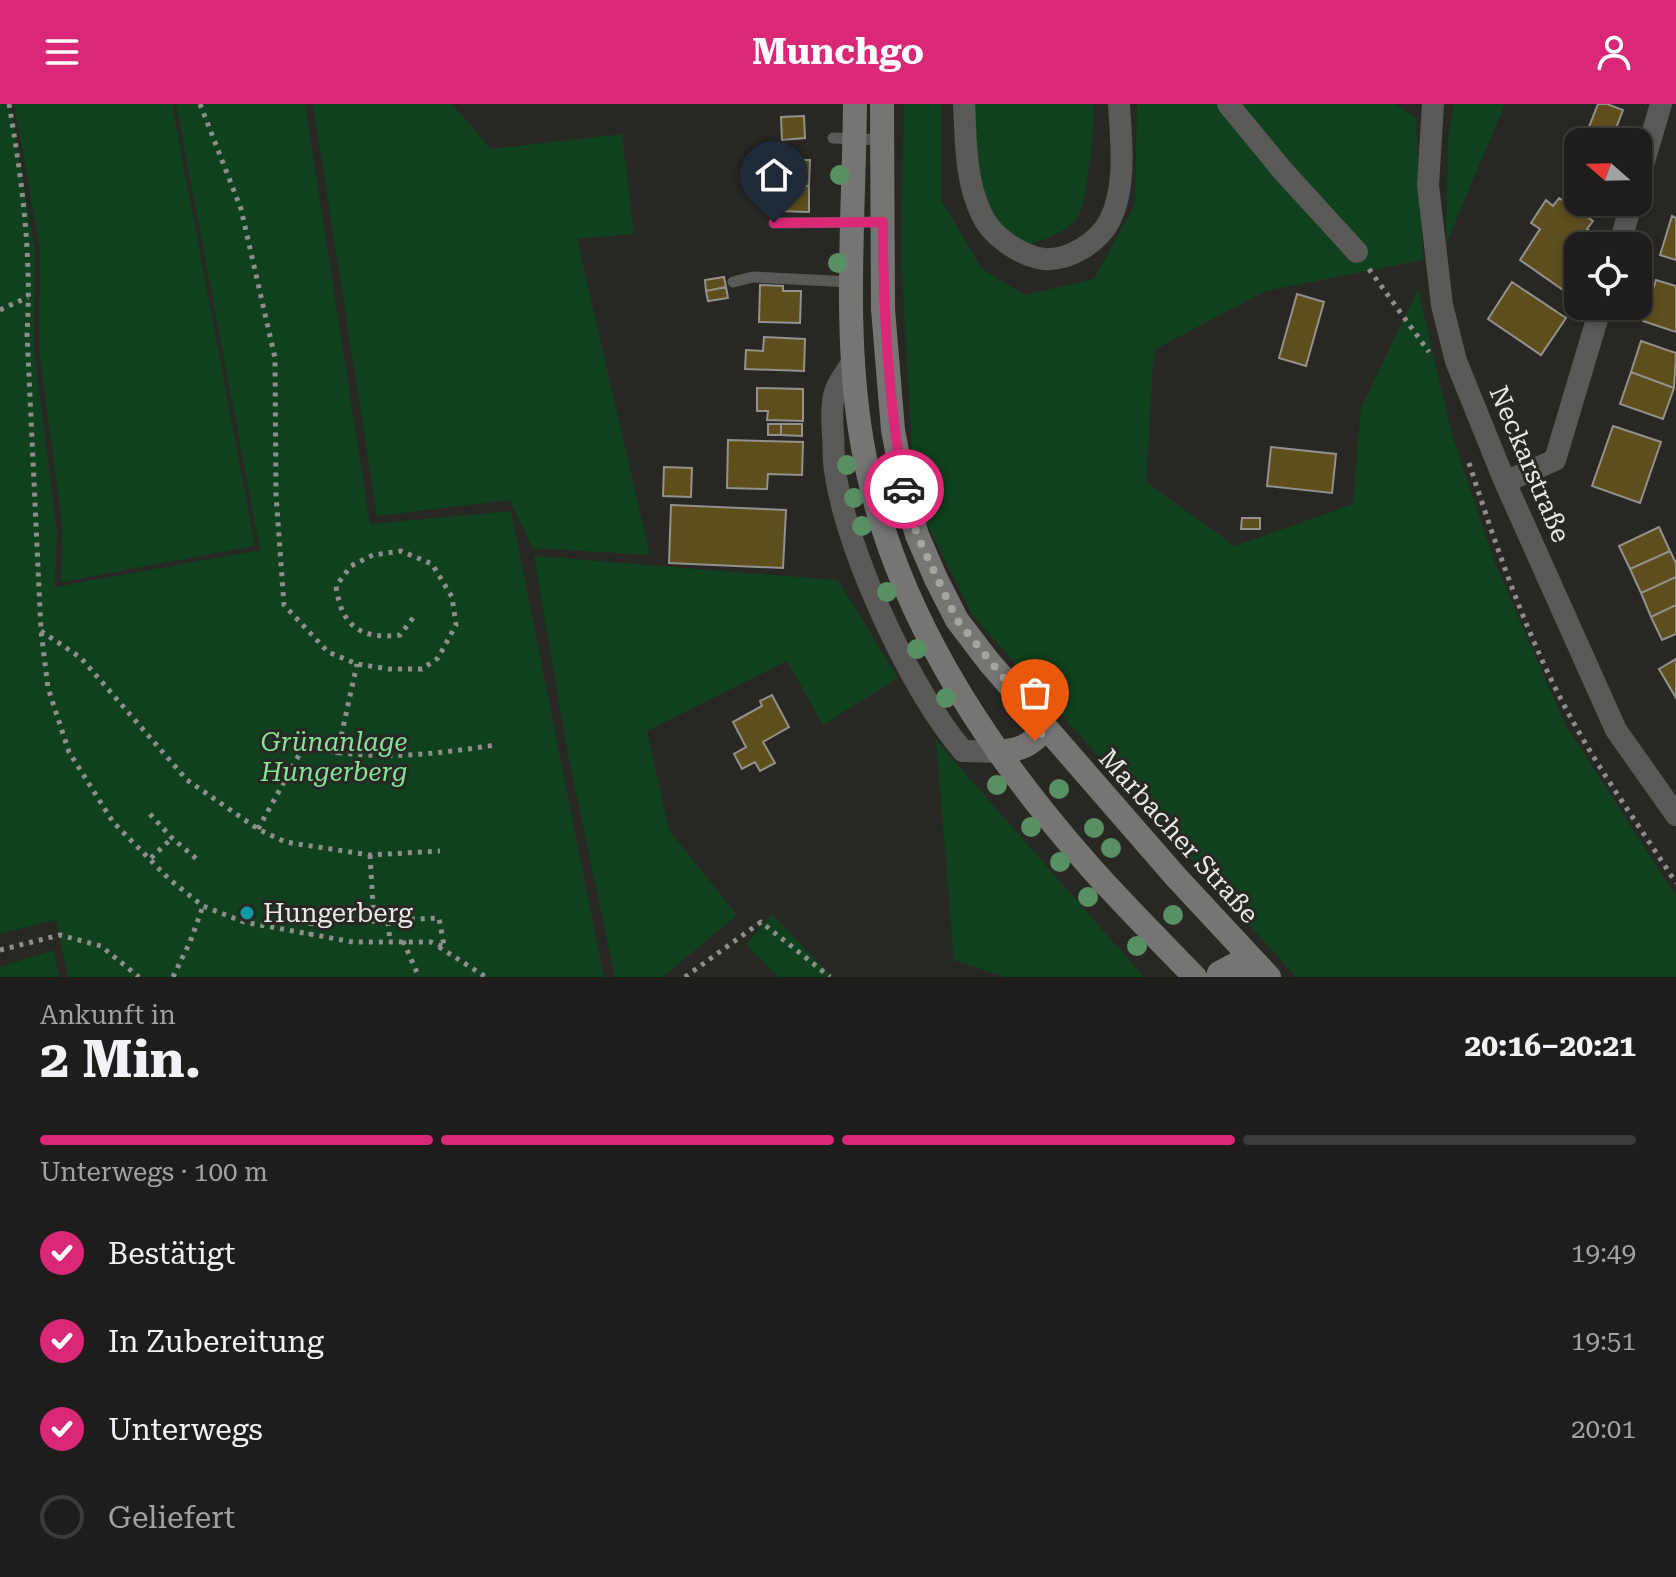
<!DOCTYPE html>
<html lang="de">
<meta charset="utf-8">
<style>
:root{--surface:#1e1d1b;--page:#2b2a28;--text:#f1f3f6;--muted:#a1a2a3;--line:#3c3b3a;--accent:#db2777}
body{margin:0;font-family:"Roboto Serif",serif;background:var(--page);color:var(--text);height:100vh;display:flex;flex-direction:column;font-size:30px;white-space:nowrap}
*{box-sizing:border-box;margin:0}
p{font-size:26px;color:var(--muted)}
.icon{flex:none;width:44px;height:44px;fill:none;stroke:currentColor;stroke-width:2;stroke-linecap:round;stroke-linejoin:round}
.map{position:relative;height:873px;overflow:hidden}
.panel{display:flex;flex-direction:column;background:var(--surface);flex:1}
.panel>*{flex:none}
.needle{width:52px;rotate:290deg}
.buttons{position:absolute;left:1564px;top:24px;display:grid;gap:16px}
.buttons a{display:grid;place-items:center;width:88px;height:88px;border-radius:16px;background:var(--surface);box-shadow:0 4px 12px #0003,0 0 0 2px var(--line);font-size:40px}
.pin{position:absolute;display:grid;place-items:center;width:68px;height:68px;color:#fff;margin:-82px -34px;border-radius:50% 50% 50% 0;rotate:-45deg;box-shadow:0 0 8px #0007}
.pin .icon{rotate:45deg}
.courier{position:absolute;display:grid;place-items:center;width:80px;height:80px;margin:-40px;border:6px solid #db2777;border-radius:50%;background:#fff;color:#222;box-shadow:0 2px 10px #0007}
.headline em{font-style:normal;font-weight:700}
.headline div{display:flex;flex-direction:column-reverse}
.headline{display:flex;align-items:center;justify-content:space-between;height:136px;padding:0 40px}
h1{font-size:52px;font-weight:700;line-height:60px}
.bar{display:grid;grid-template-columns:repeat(4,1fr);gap:12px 8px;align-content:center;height:96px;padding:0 40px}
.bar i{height:10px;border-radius:6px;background:var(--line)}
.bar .current{background:var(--accent)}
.bar p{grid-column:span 4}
ol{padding:0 40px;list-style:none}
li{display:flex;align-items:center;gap:24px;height:88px}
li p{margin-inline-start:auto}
li .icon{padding:8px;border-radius:50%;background:var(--accent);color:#fff;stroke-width:4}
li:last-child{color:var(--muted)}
li i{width:44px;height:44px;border:4px solid var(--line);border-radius:50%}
header{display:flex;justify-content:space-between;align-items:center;height:104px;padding:0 40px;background:var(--accent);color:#fff;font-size:36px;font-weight:700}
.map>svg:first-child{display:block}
.green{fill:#0f411e}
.building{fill:#5d4e1c;stroke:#92918d;stroke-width:2}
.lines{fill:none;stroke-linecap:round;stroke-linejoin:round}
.path{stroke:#8f8e8b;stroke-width:5;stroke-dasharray:4 6;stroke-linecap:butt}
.lane{stroke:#5b5958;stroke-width:11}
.street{stroke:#5b5958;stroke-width:22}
.secondary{stroke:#777474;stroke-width:24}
.tree{fill:#589063}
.done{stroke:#a5a5a2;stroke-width:8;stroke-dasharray:0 14.4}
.route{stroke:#db2777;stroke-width:10}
.culture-dot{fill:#0f9aa8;stroke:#282724;stroke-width:3}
.labels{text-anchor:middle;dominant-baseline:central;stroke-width:6;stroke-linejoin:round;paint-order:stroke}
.street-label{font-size:26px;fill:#e9e9e6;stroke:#282724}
.park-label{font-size:26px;font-style:italic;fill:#80e696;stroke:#282724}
.poi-label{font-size:26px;fill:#e9e9e6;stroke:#282724;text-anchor:start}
</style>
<header><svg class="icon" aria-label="menu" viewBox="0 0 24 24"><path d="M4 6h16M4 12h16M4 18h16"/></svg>Munchgo<svg class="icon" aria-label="person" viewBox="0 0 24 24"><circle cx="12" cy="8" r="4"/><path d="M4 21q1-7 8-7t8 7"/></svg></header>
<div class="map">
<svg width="1676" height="873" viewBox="0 0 1676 873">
<rect width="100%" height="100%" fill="#282724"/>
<path class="green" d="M 0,0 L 10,0 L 35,147 L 34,246 L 57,428 L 55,483 L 260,446 L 176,0 L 305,0 L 370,420 L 511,407 L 604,873 L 68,873 L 56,816 L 0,830 Z
M 14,0 L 172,0 L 255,442 L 61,478 L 63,428 L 39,245 L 40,146 Z
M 313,0 L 452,0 L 491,45 L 622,30 L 634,130 L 577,135 L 650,451 L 532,444 L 510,396 L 377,412 Z
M 904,0 L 941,0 L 941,96 L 982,165 L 1025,191 L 1094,175 L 1135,100 L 1137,0 L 1396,0 L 1416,14 L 1423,156 L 1266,187 L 1154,246 L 1146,378 L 1235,442 L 1353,400 L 1361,304 L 1418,185 L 1452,331 L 1495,459 L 1565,620 L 1676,792 L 1676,873 L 1296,873 L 972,511 L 915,396 L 901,153 Z
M 969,0 L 1094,0 C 1094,19 1088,100 1078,113 C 1065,130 1043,136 1023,143 L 981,108 Z
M 1453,0 L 1505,0 L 1446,140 L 1448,38 Z
M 534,452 L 838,476 L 898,574 L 823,621 L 787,557 L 647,627 L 669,726 L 737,811 L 663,873 L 615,873 L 569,656 Z
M 936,636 L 1144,873 L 1005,873 L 954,856 Z
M 772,810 L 832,873 L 778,873 L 746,841 Z
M 54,846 L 59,873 L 0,873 L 0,863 Z"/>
<path class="building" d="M 1598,0 L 1607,0 L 1623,6 L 1611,37 L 1587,28 Z
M 804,12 L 805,34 L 782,36 L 781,13 Z
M 779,56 L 810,56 L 809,82 L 778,81 Z
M 778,81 L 809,82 L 809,108 L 778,107 Z
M 1559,94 L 1593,117 L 1587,125 L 1594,130 L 1586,142 L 1578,142 L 1578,171 L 1566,188 L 1520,156 L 1540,125 L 1531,119 L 1546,96 L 1553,102 Z
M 1672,112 L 1676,114 L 1676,156 L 1660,151 Z
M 724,173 L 726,183 L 706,187 L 705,176 Z
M 1656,176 L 1676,182 L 1676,228 L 1643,217 Z
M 1512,178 L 1566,214 L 1541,251 L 1488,215 Z
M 760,181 L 783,182 L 783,187 L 801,187 L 800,219 L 759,218 Z
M 726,183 L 728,194 L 708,197 L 706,187 Z
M 1297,190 L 1324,198 L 1306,262 L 1279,254 Z
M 764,233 L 805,235 L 804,267 L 745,265 L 746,246 L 763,247 Z
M 1641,237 L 1676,249 L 1674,284 L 1631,268 Z
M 1631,268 L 1674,284 L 1663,315 L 1620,300 Z
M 757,284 L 803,285 L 803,317 L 767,316 L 768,307 L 757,307 Z
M 768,320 L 781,320 L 781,331 L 768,331 Z
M 781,320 L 802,320 L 802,332 L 781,331 Z
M 1613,322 L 1661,338 L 1640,399 L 1592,382 Z
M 728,336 L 803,338 L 802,371 L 768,370 L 767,385 L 727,384 Z
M 1271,343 L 1336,350 L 1332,389 L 1267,382 Z
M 664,363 L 692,364 L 691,393 L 663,392 Z
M 671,401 L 786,406 L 783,464 L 669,459 Z
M 1242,414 L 1260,414 L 1260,425 L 1241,425 Z
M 1659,423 L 1670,447 L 1630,465 L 1619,442 Z
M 1670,447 L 1676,459 L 1676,473 L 1641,489 L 1630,465 Z
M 1676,473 L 1676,501 L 1651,513 L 1641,489 Z
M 1676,501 L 1676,530 L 1662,536 L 1651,513 Z
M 1676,555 L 1676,594 L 1659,565 Z
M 772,591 L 789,623 L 763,638 L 775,659 L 760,667 L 755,658 L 742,665 L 734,650 L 746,643 L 733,618 L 762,602 L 760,597 Z"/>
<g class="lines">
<path class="path" d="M 9,0 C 22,75 32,153 27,229 L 41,527 L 48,584 L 69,648 L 113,718 L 169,775 L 203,802 L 244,818 L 353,838 L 431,838 L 444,843
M 200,0 L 241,105 L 275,254 L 276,391 L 284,501 L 328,548 L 357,560 L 389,565 L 422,565 L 438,554 L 456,521 L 452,493 L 432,460 L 401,447 L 373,451 L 351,462 L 336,482 C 341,522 361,536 400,531 L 413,514
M 1369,165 L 1429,248
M 0,206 L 28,193
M 1469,359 C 1497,445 1527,534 1571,614 C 1602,671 1641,724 1676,779
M 41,527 L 81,554 L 187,676 L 258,725 L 285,738 L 370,751 L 440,747
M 337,651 L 357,560
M 150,710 L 172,734 L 198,756
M 258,725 L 304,642 C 367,658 431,651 495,641
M 370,751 L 374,817
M 151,754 L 172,734
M 388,818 L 390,837
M 311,832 L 311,812 L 374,817 L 439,814 L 444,842
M 403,837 L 419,873
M 439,843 L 486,873
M 0,846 L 60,831 L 101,842 L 139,873
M 173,873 L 190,838 L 203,802
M 685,873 L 761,818 L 830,873"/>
<path class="lane" d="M 833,34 L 881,36
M 774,119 L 883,118
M 733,178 L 753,173 L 852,178"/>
<path class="street" d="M 964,0 C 966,36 965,75 981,109 C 990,131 1020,152 1044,155 C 1069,157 1099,138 1110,116 C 1127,82 1121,36 1119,0
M 1228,0 L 1283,67 L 1357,148
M 1433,0 L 1428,81 L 1442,201 L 1456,257 L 1505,378 L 1616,626 L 1676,711
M 1638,78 L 1661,0
M 1619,142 L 1632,98
M 854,256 C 848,266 838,277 835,288 C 831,300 832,317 833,330 C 834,342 833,355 835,367 C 847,448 910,585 963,647 L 998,648
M 1505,378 L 1555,356 L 1601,202"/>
<path class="secondary" d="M 855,0 C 854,110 843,229 862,338 C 889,500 984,643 1091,764 C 1124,801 1160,837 1195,873
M 882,0 L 883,205 L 893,326 L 905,389 L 917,431 L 936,475 L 957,516 L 989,558 L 1176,773 L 1269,873
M 998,648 C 1020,646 1030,642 1045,625
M 1218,873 L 1219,869 L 1234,861 L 1261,864"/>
</g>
<g class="tree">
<circle cx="840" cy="71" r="10"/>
<circle cx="838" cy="159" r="10"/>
<circle cx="847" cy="361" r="10"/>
<circle cx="854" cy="394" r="10"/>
<circle cx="862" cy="422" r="10"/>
<circle cx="887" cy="488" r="10"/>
<circle cx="917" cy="545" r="10"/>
<circle cx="946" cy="594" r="10"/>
<circle cx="997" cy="681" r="10"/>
<circle cx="1059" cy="685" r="10"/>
<circle cx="1031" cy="723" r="10"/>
<circle cx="1094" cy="724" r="10"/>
<circle cx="1111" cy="744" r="10"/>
<circle cx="1060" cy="758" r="10"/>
<circle cx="1088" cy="793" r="10"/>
<circle cx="1173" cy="811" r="10"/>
<circle cx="1137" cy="842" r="10"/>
</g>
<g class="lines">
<path class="done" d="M 904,385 L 917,431 L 957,516 L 1045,625 L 1035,637"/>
<path class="route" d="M 774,119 L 883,118 C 883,209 888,296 904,385"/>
</g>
<circle class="culture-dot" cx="247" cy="809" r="8"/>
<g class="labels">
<g class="street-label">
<text transform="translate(1530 360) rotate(67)">Neckarstraße</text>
<text transform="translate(1179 732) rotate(48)">Marbacher Straße</text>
</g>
<g class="park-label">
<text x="334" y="638">Grünanlage<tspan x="334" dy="30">Hungerberg</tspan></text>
</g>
<g class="poi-label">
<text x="263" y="809">Hungerberg</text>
</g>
</g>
</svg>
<div class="buttons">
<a><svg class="needle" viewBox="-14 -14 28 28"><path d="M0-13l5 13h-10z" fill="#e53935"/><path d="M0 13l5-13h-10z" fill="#a1a2a3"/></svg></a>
<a><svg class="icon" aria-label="locate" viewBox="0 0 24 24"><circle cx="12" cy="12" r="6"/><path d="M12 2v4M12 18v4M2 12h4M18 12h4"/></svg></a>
</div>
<div class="pin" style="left:1035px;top:637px;background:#ea580c"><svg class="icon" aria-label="bag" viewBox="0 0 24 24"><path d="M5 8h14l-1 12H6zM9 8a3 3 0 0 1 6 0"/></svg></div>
<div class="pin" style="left:774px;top:119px;background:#1f2937"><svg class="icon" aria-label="home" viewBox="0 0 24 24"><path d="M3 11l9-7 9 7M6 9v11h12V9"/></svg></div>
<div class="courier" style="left:904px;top:385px"><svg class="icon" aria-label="car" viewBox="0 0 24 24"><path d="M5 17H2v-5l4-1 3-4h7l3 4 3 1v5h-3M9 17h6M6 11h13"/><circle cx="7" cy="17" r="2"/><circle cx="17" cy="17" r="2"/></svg></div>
</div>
<section class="panel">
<div class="headline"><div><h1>2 Min.</h1><p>Ankunft in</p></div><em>20:16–20:21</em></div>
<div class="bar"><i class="current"></i><i class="current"></i><i class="current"></i><i></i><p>Unterwegs · 100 m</p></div>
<ol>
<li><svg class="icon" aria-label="check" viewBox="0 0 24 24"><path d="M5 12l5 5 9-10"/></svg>Bestätigt<p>19:49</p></li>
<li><svg class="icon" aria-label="check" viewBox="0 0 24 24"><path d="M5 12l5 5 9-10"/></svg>In Zubereitung<p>19:51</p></li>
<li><svg class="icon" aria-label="check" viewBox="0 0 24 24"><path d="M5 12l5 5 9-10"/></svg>Unterwegs<p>20:01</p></li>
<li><i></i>Geliefert</li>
</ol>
</section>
